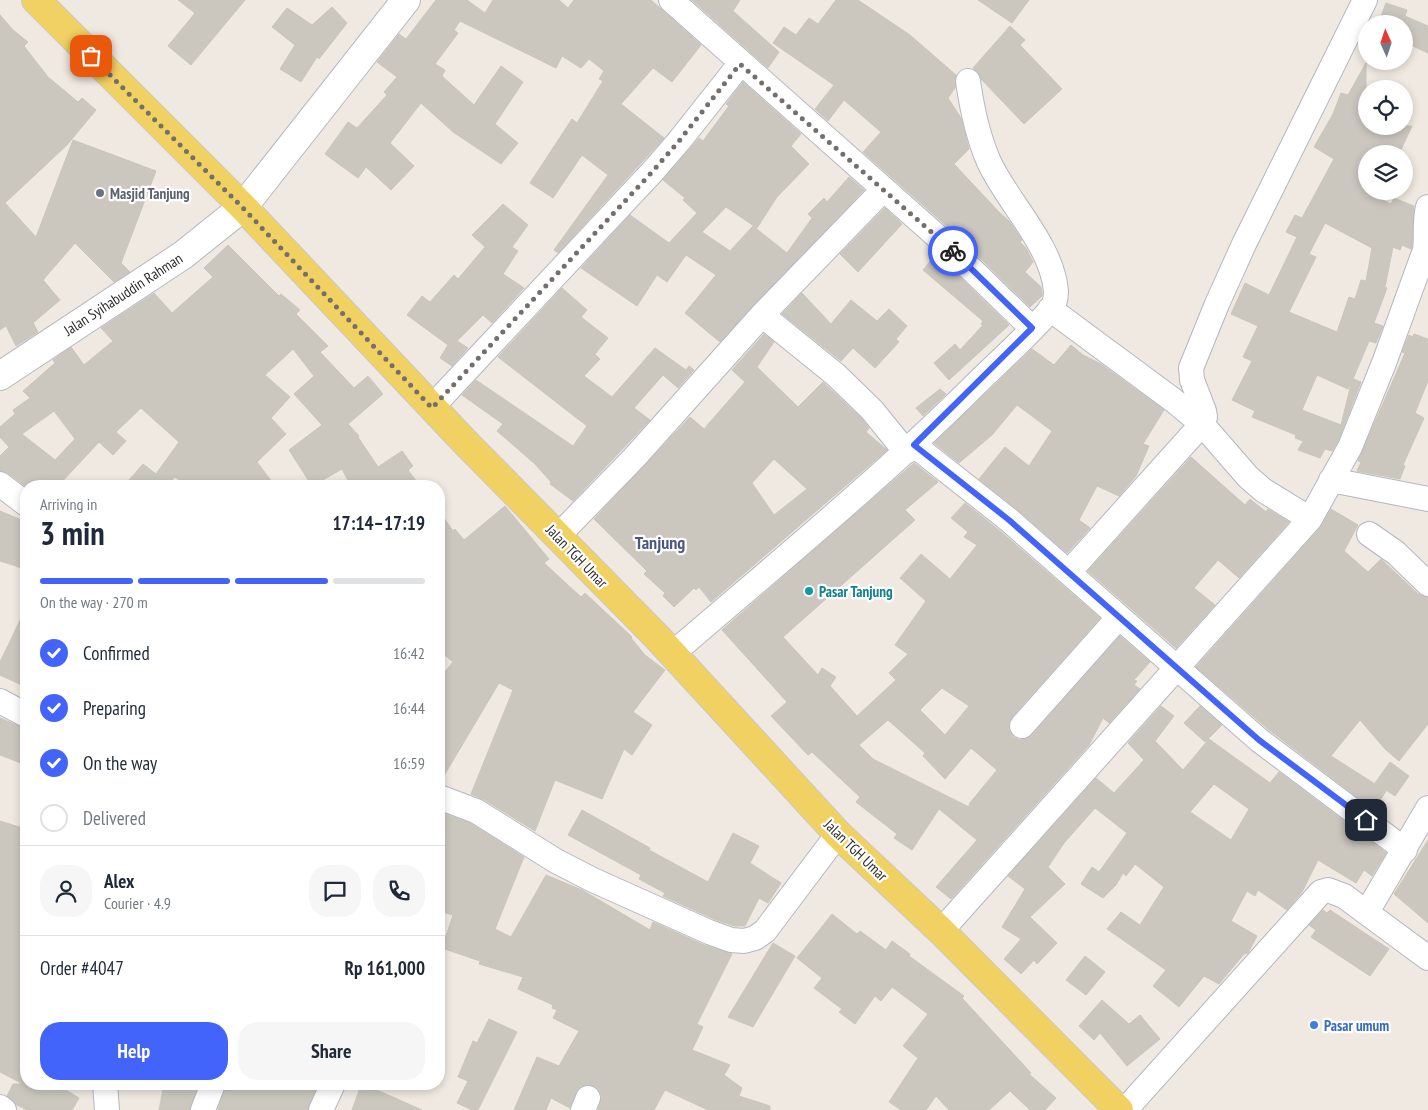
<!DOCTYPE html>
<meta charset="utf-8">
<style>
:root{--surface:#fff;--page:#f6f6f7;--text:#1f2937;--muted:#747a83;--line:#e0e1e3;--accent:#4264fb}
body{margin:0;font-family:"PT Sans Narrow",sans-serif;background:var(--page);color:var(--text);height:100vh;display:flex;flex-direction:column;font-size:19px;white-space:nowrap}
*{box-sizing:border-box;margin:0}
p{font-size:16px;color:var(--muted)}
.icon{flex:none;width:28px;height:28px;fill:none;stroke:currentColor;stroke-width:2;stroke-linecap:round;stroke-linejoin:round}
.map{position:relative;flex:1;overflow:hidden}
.drawer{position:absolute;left:20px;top:480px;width:425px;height:610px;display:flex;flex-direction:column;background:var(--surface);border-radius:20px;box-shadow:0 2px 8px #0003}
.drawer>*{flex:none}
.needle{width:32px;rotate:357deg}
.tools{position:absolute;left:1358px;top:15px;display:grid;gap:10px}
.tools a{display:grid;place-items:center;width:55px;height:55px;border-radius:50%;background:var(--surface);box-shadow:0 2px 8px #0003;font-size:25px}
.pin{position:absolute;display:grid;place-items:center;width:42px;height:42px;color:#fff;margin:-21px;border-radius:10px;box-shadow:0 2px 8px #0006}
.courier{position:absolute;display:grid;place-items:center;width:50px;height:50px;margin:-25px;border:4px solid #4264fb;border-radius:50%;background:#fff;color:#222;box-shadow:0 1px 6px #0007}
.headline em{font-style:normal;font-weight:700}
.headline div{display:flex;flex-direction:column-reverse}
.headline{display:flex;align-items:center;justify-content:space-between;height:85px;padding:0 20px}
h1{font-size:32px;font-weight:700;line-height:38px}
.bar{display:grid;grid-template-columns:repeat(4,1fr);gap:8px 5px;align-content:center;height:60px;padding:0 20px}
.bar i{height:6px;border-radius:4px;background:var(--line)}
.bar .active{background:var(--accent)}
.bar p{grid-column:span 4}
.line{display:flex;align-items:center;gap:12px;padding:0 20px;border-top:1px solid var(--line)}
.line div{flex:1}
.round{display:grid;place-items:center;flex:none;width:52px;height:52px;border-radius:20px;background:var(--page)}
ol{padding:0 20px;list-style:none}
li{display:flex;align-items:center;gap:15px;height:55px}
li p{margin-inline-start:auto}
li .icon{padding:5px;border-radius:50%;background:var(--accent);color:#fff;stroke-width:4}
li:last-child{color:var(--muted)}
li i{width:28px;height:28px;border:2px solid var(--line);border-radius:50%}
.primary-button{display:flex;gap:10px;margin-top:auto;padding:10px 20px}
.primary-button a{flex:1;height:58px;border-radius:20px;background:var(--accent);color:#fff;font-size:20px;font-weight:700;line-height:58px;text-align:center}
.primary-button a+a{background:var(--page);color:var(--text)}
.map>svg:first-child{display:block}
.building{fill:#cbc7bf;stroke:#cbc5ba;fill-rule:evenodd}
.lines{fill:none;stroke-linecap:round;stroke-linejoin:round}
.minor-casing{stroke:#b4b7c1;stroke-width:26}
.tertiary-casing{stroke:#b4b7c1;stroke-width:30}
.secondary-casing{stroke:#b4b7c1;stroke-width:30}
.primary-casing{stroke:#c9c9c9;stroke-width:30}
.minor{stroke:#fff;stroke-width:24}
.tertiary{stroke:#fff;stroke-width:28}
.secondary{stroke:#fff;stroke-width:28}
.primary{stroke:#f2d163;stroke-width:28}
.done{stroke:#726f6d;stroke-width:5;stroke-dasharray:0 9}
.route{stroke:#4264fb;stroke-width:6}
.worship-dot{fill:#6b7280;stroke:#fff;stroke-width:2}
.culture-dot{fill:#0f9aa8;stroke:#fff;stroke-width:2}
.shop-dot{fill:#3f7fe0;stroke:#fff;stroke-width:2}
.labels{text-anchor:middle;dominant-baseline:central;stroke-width:4.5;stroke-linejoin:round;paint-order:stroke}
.worship-label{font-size:15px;font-weight:bold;fill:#5b616d;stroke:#fff;text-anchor:start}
.street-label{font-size:15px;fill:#2e2e2e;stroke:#fff}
.culture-label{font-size:15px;font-weight:bold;fill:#0d838f;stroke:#fff;text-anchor:start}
.shop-label{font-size:15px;font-weight:bold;fill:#366cbe;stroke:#fff;text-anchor:start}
.quarter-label{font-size:18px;font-weight:bold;fill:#4d5680;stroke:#fff}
</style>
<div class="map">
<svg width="1428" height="1110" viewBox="0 0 1428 1110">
<rect width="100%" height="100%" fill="#efe9e1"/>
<path class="building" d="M 178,0 L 245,0 L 191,65 L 168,46 L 195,13 Z
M 436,0 L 467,0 L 485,13 L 493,0 L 559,0 L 568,8 L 574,0 L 651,0 L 701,45 L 672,82 L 653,68 L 621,104 L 664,138 L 558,253 L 554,250 L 608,175 L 582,155 L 553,198 L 530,183 L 572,119 L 577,123 L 603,81 L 599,79 L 604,71 L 589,59 L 581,68 L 562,56 L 556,68 L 460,21 L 454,30 L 458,33 L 435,64 L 445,70 L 442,76 L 474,105 L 501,66 L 523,82 L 495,124 L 518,143 L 501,164 L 453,132 L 421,103 L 390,143 L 414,166 L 391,190 L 366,167 L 358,178 L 325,154 L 348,122 L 357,128 L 387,95 L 384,92 L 397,77 L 377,62 L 399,34 L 406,39 Z
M 692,0 L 740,0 L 733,11 L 779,52 L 768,68 Z
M 836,0 L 858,0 L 910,35 L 956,75 L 955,88 L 948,98 L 961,118 L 969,149 L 954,164 L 999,212 L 1009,221 L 1022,240 L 1020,242 L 1026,248 L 1033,262 L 1025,272 L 1041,287 L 1042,292 L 1042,296 L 1030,307 L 950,229 L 863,152 L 881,132 L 844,100 L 828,121 L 815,109 L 834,85 L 773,43 L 784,27 L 796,35 L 809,18 L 818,24 Z
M 978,0 L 1029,0 L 1012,23 Z
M 1386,3 L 1407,10 L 1405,16 L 1428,26 L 1428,53 L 1404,42 L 1404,20 L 1402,24 L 1378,24 Z
M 332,7 L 347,23 L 319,59 L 317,57 L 301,82 L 280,69 L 295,45 L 272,27 L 287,8 L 312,25 Z
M 0,15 L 13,30 L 28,42 L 24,46 L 48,77 L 78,102 L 82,98 L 96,110 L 67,145 L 5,203 L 36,237 L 73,140 L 156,171 L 121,263 L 130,272 L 114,282 L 75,243 L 43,280 L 60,300 L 33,323 L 38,332 L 16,346 L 6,326 L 0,330 Z
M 1010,26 L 1025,40 L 1020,45 L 1062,89 L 1024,124 L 981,79 L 978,72 L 973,68 Z
M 1366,63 L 1366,126 L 1412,126 L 1399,154 L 1366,154 L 1366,192 L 1391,204 L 1394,198 L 1414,206 L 1412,247 L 1411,249 L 1402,245 L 1400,250 L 1393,247 L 1385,287 L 1387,288 L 1374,323 L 1383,326 L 1376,343 L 1369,341 L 1353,379 L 1361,382 L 1338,441 L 1332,451 L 1325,449 L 1320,458 L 1298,450 L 1303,441 L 1295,438 L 1296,435 L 1252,417 L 1255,411 L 1232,400 L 1252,361 L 1243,357 L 1258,326 L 1231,314 L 1245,283 L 1269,295 L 1297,237 L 1286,232 L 1295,215 L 1302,218 L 1334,159 L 1314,147 L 1333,114 L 1341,93 L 1348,95 ZM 1325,223 L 1372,248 L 1366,281 L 1361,280 L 1355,299 L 1349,297 L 1337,332 L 1289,312 L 1316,257 L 1309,254 ZM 1317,375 L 1348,389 L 1352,380 L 1341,425 L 1302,410 Z
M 743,82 L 801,134 L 791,146 L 809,164 L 777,197 L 757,228 L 726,207 L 702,232 L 730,251 L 753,226 L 787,253 L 812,218 L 808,214 L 824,198 L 827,202 L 849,177 L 864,190 L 720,342 L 685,313 L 716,275 L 686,255 L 667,282 L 657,275 L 637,306 L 581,268 L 630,215 L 669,243 L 697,213 L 683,200 L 685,198 L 663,180 L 699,138 L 703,141 L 729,106 L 726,104 Z
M 503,204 L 528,225 L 512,247 L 518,251 L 503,274 L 524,288 L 492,323 L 483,315 L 457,341 L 468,348 L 452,366 L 440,358 L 448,345 L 407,315 L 422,296 L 430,302 L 454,275 L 458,279 L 485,247 L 472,235 Z
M 885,208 L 902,224 L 858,272 L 840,254 Z
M 228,245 L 279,296 L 281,294 L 300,310 L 296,314 L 328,346 L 320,352 L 354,388 L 368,376 L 383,394 L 348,424 L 359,436 L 358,437 L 378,467 L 402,451 L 413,466 L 408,470 L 420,486 L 351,486 L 342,469 L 312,486 L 289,450 L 322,425 L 294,394 L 314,376 L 293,349 L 265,375 L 290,397 L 271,418 L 286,434 L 257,462 L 275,486 L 188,486 L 175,477 L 168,484 L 170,486 L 124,486 L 143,464 L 156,474 L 179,442 L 141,408 L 116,432 L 126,441 L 113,455 L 99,442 L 58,486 L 25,486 L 8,473 L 0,471 L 0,456 L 9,447 L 0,437 L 0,427 L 15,414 L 13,410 L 30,398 L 23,391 L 55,363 L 53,360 L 71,347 L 84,365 L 113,341 L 101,328 L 154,293 L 172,313 L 213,277 L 204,268 ZM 54,411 L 75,439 L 55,460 L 22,434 Z
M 936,254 L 1009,325 L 949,380 L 934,363 L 955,344 L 960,350 L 983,325 L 981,324 L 983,321 L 923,270 Z
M 562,288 L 587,310 L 581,317 L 608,338 L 595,354 L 600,359 L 584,376 L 612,397 L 655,348 L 686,370 L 689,366 L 694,370 L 678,388 L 663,375 L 634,408 L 650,420 L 573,501 L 550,484 L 551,482 L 535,464 L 497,431 L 503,424 L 462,395 L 476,380 L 573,446 L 587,426 L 498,357 Z
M 802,293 L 831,324 L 851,300 L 877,321 L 889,309 L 907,326 L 896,339 L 899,342 L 875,368 L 853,348 L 841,361 L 782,314 Z
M 764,334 L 774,342 L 757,367 L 798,407 L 823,382 L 862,419 L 869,428 L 866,432 L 887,450 L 711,602 L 699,587 L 696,590 L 694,588 L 674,607 L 663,596 L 665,593 L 644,574 L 647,571 L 594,519 L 690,417 L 704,429 L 745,382 L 732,370 ZM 774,459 L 807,489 L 774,515 L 752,483 Z
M 1414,334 L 1428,339 L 1428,381 L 1415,413 L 1424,418 L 1403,465 L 1405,466 L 1400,479 L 1357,471 L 1361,462 L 1358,461 L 1405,353 L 1402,352 L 1409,335 L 1413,337 Z
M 1071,345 L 1083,355 L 1101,364 L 1164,410 L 1143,444 L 1149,446 L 1136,476 L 1119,496 L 1097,486 L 1079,520 L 1090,528 L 1067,553 L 1018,510 L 979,479 L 1005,447 L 1029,466 L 1052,431 L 1017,405 L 992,435 L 959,463 L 934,443 L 1032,349 L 1054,365 Z
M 940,389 L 946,394 L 923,416 L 916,408 Z
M 1191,457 L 1245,505 L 1250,499 L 1266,512 L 1268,509 L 1289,522 L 1239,578 L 1218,560 L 1194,588 L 1215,605 L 1176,648 L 1088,571 Z
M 914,463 L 938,482 L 905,510 L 915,520 L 783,637 L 818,675 L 822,668 L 836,677 L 830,686 L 857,716 L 896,680 L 889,673 L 908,654 L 895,645 L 926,601 L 900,578 L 921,554 L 950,579 L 977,545 L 964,537 L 968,532 L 951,518 L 965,503 L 1000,531 L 1100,618 L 1012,717 L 1009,723 L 1009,730 L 1013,737 L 1020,740 L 1026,739 L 1032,735 L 1120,636 L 1150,662 L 1134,680 L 1137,681 L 1134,685 L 1140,689 L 1109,723 L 1103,718 L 1089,745 L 951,899 L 936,887 L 977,840 L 939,809 L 912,850 L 894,838 L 897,834 L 856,802 L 860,797 L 812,752 L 808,755 L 771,716 L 787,702 L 722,630 ZM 942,688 L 969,706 L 945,735 L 920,710 ZM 888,720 L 925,753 L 923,756 L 945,779 L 971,748 L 997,770 L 969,804 L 971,806 L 967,806 L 873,759 L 859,745 Z
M 505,506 L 549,559 L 544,563 L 581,597 L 585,593 L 632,637 L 631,638 L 645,655 L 665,670 L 633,712 L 652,725 L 632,755 L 624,749 L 602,799 L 555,780 L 535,831 L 483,799 L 471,794 L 513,690 L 499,683 L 439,784 L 439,679 L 453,662 L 439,650 L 439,511 L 453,531 L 455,529 L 464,540 Z
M 1331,509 L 1358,525 L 1344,551 L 1368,572 L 1381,559 L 1418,594 L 1428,597 L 1428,724 L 1399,761 L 1385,749 L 1360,720 L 1331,756 L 1386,791 L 1374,810 L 1268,729 L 1196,667 L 1320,528 Z
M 0,511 L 26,522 L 26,553 L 22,568 L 0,561 Z
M 26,608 L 26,700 L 22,697 L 26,687 L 0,675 L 0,662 Z
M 1161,706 L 1174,716 L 1155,741 L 1183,770 L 1209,739 L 1270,783 L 1279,772 L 1386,853 L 1372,876 L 1364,870 L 1356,883 L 1318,860 L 1302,892 L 1287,910 L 1258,890 L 1255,896 L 1247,891 L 1231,921 L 1257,936 L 1248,953 L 1244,954 L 1219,984 L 1204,976 L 1179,1007 L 1153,986 L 1166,970 L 1107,929 L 1121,912 L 1140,925 L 1164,887 L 1135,864 L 1126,876 L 1123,873 L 1116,885 L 1103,898 L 1081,884 L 1092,867 L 1099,872 L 1127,833 L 1095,808 L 1064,843 L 1048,867 L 1065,884 L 1030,917 L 1057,943 L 1037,964 L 1034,960 L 1021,974 L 1004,959 L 1021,939 L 1002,927 L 1025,889 L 1008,876 L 1096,778 L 1114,793 L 1144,760 L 1128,743 ZM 1214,784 L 1249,809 L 1231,840 L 1190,812 Z
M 1200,706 L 1222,725 L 1205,742 L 1184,723 Z
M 0,718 L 26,729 L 26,765 L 0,755 Z
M 1390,762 L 1409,776 L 1395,796 L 1375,783 Z
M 582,810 L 650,848 L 649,850 L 708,882 L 733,833 L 759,846 L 750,863 L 781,883 L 768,903 L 759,898 L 745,926 L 734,926 L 714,919 L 663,896 L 665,893 L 639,879 L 641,875 L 568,835 Z
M 439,812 L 470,823 L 524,857 L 495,929 L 511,937 L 546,875 L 582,890 L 650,930 L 653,922 L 704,945 L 732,954 L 697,1024 L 703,1027 L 692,1050 L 730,1065 L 724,1075 L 742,1088 L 739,1096 L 770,1106 L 770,1110 L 708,1110 L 665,1090 L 654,1110 L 598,1110 L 602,1097 L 599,1090 L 594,1086 L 587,1084 L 580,1087 L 576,1092 L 570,1108 L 551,1098 L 546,1110 L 514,1110 L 537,1057 L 559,1066 L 579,1031 L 553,1018 L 557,1010 L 552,1008 L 553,1005 L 518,989 L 523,977 L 479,964 L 480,961 L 442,948 L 453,915 L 439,911 Z
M 0,821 L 26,829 L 26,880 L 22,904 L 26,906 L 26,1084 L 56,1084 L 79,1098 L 72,1110 L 27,1110 L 17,1105 L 7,1096 L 13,1084 L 23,1084 L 0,1072 Z
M 1428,840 L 1428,923 L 1394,894 Z
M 1323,910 L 1327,913 L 1330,910 L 1389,949 L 1370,976 L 1311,937 L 1316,930 L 1309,925 Z
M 832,914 L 857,934 L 860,931 L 886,950 L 892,941 L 910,954 L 909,956 L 964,996 L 962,998 L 1031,1073 L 1029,1074 L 1056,1098 L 1045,1110 L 1030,1110 L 1010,1091 L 989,1110 L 949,1110 L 936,1096 L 926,1110 L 901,1110 L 889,1102 L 918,1058 L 903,1046 L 928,1014 L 892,987 L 881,1001 L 875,996 L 855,1024 L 839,1012 L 842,1009 L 814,988 L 822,978 L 797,958 Z
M 773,943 L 795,956 L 753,1027 L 728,1017 Z
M 1085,956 L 1105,972 L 1086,995 L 1066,980 Z
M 1102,1000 L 1129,1024 L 1140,1015 L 1160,1039 L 1127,1066 L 1100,1033 L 1094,1040 L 1079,1026 Z
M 489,1019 L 517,1032 L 478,1110 L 472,1110 L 457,1103 L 468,1081 L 458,1077 L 473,1041 L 477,1043 Z
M 164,1084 L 198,1084 L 190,1110 L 159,1110 Z
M 226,1084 L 318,1084 L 307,1110 L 218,1110 Z
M 361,1085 L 377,1090 L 422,1110 L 352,1110 Z"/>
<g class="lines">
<defs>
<path id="minor" d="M 671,0 L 940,239 L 1032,328
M 1050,309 L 1173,400 L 1202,424 L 1248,477 L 1263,490 L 1310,519
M 762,315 L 836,375 L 872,410 L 906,452
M 432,407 L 653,171 L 679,141 L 740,64
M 914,445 L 1009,520 L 1259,740 L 1405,850
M 1331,480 L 1428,499
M 0,484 L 26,504
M 1369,534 L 1396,553 L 1428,584
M 558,536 L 634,458 L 762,315 L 884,189
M 1069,572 L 1202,424 L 1205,417 L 1204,411 L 1192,380 L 1191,368 L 1217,304 L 1244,244 L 1365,0
M 671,655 C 773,567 877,482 972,388 C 997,363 1029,335 1051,309 C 1055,304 1056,298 1056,291 C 1052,245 1008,203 989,162 C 978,137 972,109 968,81
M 0,701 L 26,715
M 1022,726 L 1119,617
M 439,797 L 476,811 L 556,861 L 593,880 L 709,932 L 731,940 L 744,941 L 755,938 L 765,931 L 838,834
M 1367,912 L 1428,808
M 941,931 L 1310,519 L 1350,447 L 1384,363 L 1425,250 C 1427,236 1424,222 1428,207
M 105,1084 L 107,1110
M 0,1107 L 4,1110
M 203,1110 L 213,1084
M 321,1110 L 333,1084
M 583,1110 L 588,1098
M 1125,1110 L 1321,892 L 1328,890 L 1344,896 L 1428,958"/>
<path id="tertiary" d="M 0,376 L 183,255 L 243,207"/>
<path id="secondary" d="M 243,207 L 406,0"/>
<path id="primary" d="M 36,0 L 243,207 L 464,441 L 657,637 L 838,834 L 941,931 L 1119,1110"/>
</defs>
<use href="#minor" class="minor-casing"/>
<use href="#tertiary" class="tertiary-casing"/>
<use href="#secondary" class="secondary-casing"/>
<use href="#primary" class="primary-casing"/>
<use href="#minor" class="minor"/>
<use href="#tertiary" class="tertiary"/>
<use href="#secondary" class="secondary"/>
<use href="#primary" class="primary"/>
</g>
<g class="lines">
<path class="done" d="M 91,56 L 242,207 L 432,408 L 653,171 L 679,141 L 740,64 L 953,251"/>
<path class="route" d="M 953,251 L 1032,328 L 914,445 L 1009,520 L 1259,740 L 1366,820"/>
</g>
<circle class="worship-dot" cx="100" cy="193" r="5"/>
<circle class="culture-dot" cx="809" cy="591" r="5"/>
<circle class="shop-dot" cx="1314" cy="1025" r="5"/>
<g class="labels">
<g class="worship-label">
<text x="110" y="193">Masjid Tanjung</text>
</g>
<g class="street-label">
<text transform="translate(123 294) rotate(-33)">Jalan Syihabuddin Rahman</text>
<text transform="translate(577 556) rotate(46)">Jalan TGH Umar</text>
<text transform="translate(856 850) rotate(44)">Jalan TGH Umar</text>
</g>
<g class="culture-label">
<text x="819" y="591">Pasar Tanjung</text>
</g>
<g class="shop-label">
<text x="1324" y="1025">Pasar umum</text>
</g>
<g class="quarter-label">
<text x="660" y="542">Tanjung</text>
</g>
</g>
</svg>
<div class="tools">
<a><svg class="needle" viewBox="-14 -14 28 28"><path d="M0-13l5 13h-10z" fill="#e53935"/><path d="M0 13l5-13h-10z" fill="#747a83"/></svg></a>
<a><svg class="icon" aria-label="locate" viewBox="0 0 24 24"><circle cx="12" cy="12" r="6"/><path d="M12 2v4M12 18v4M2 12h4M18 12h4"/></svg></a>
<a><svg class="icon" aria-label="layers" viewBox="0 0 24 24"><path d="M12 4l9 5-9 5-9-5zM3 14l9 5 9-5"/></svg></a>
</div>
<div class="pin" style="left:91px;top:56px;background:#ea580c"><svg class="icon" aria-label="bag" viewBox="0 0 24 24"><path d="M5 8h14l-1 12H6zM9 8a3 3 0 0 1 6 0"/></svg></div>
<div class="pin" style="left:1366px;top:820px;background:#1f2937"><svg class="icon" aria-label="home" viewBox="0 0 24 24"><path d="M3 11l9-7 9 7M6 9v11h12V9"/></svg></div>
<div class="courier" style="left:953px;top:251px"><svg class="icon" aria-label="bike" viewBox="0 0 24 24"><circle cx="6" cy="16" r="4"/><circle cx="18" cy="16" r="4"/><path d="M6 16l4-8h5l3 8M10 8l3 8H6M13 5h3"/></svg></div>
<section class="drawer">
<div class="headline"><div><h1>3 min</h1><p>Arriving in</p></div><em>17:14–17:19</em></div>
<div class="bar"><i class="active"></i><i class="active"></i><i class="active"></i><i></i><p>On the way · 270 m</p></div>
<ol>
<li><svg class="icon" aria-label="check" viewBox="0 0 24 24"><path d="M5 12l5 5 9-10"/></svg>Confirmed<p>16:42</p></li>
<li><svg class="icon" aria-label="check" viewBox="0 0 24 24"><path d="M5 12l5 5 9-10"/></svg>Preparing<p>16:44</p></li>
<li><svg class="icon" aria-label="check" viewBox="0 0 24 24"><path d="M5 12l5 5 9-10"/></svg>On the way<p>16:59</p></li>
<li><i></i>Delivered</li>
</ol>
<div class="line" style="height:90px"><a class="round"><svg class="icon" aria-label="person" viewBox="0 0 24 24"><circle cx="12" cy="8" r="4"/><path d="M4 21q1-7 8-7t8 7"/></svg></a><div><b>Alex</b><p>Courier · 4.9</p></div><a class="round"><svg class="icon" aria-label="chat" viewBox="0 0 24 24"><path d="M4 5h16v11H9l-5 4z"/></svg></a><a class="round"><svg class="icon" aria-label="phone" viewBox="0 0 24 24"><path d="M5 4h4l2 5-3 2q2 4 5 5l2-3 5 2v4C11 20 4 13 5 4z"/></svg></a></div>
<div class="line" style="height:65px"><div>Order #4047</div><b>Rp 161,000</b></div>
<div class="primary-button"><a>Help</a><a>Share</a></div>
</section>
</div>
